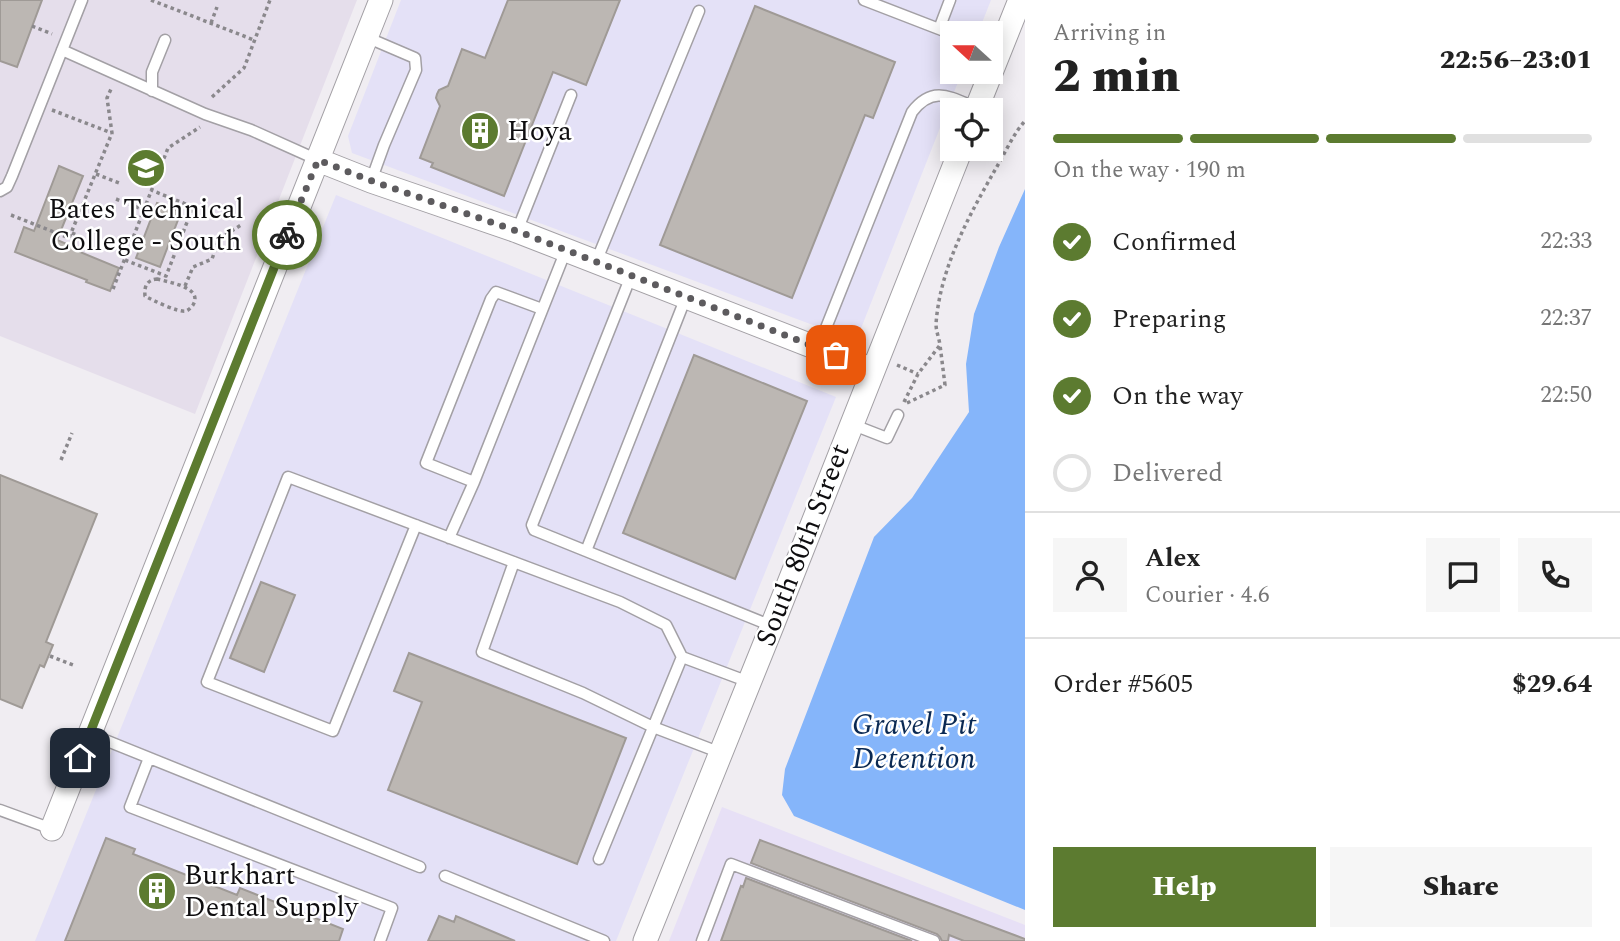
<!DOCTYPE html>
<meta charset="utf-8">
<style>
:root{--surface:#fff;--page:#f6f6f6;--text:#222;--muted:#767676;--line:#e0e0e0;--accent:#5c7b30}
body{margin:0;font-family:Spectral,serif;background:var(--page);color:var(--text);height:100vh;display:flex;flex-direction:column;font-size:26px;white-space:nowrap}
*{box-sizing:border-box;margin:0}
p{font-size:23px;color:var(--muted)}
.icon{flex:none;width:38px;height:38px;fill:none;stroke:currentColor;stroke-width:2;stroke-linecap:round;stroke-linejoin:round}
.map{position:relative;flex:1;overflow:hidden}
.drawer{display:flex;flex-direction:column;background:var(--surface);width:595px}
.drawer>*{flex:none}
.needle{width:46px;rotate:291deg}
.fabs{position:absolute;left:940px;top:21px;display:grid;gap:14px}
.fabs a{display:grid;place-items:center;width:63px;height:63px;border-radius:0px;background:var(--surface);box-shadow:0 4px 18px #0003;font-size:35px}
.pin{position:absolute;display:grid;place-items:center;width:60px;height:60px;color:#fff;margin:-30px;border-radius:14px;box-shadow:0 4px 10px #0006}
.courier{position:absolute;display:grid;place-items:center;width:70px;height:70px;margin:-35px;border:5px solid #5c7b30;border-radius:50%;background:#fff;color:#222;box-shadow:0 2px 9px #0007}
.summary em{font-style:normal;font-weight:800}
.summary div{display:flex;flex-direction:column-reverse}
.summary{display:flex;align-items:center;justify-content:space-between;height:119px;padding:0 28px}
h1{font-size:46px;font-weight:800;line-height:52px}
.bar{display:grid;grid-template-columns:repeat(4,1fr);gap:10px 7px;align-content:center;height:84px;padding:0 28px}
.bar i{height:9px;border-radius:5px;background:var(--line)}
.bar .on{background:var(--accent)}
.bar p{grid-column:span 4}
.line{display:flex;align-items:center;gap:18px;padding:0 28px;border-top:2px solid var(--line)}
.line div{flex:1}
.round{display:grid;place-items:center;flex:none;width:74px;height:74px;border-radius:0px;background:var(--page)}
ol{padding:0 28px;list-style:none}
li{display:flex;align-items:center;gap:21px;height:77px}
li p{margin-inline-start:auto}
li .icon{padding:7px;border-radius:50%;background:var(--accent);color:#fff;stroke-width:4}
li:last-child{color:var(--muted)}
li i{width:38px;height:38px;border:4px solid var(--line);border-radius:50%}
.primary-button{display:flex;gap:14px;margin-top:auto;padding:14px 28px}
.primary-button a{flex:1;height:80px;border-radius:0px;background:var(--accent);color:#fff;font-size:28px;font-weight:800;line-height:80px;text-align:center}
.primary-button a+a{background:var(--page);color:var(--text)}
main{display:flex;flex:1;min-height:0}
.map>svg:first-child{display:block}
.commercial{fill:#e4e1f7}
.industrial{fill:#e7e0f6}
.built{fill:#e5deeb}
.water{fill:#85b5fa}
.building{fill:#bcb7b3;stroke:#9f9a96;stroke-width:2}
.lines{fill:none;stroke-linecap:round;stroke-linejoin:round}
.lane-casing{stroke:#a3a0a5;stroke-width:13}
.street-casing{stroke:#a3a0a5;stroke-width:25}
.path{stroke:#8a888c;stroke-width:3.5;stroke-dasharray:3.5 3.5;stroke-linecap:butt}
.lane{stroke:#fff;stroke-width:10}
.street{stroke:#fff;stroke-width:23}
.done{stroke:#5d5b5e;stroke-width:7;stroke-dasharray:0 12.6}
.route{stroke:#5c7b30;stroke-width:9}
.labels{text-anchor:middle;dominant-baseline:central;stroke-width:5;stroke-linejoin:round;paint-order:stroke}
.poi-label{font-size:28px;fill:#0e0d0f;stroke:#fff;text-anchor:start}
.street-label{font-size:28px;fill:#0e0d0f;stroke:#fff}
.water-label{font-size:30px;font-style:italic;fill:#0a2953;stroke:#fff}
</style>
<main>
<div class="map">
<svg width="1025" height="941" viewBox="0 0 1025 941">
<rect width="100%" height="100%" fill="#f0edf2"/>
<path class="commercial" d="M 401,0 L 991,0 L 978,33 L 952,33 L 952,72 L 962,72 L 856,341 L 352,153 L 348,136 Z
M 336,195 L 836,397 L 616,941 L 35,941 Z"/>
<path class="industrial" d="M 722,807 L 1025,925 L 1025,941 L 669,941 Z"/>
<path class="built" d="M 0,0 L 357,0 L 195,414 L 0,336 Z"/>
<path class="water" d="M 1025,189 L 1025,910 L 794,816 L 782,795 L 785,769 L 874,537 L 912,498 L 969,412 L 966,364 L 974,314 L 999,247 Z"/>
<path class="building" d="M 0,0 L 42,0 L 17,67 L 0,61 Z
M 508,0 L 620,0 L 586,85 L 553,72 L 504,196 L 431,167 L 433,163 L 420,158 L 440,106 L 436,98 L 437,94 L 439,90 L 448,86 L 462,49 L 485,58 Z
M 755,6 L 895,62 L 873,118 L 865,115 L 792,298 L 660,245 Z
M 59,166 L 83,176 L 57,240 L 81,250 L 80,252 L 119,268 L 110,291 L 86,282 L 87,280 L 15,252 L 24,227 L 34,231 Z
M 157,203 L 181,212 L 160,267 L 136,258 Z
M 694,355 L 807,401 L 735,579 L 623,533 Z
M 0,475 L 97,514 L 46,642 L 53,645 L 44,667 L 40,665 L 22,708 L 0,699 Z
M 261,582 L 295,595 L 264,672 L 230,658 Z
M 409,653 L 626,738 L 577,864 L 388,790 L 422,702 L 394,691 Z
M 106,838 L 135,849 L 133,854 L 237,895 L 240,888 L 343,929 L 339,941 L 65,941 Z
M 760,840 L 1025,939 L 1025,941 L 964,941 L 949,935 L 948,941 L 942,941 L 940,937 L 937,934 L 751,863 Z
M 746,878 L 912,941 L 721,941 L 741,886 L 743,887 Z
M 439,916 L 454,922 L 456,916 L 515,941 L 428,941 Z"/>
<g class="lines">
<defs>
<path id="lane" d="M 864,0 L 952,34
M 939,29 L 950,0
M 366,37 L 415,58 L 416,70 L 384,145 L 371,181
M 62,50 L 205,114 L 251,130 L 318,160
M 152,91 L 152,72 L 165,40
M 0,191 L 7,187 L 12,176 L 82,0
M 517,231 L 571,95
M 596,262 L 699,11
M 631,276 L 532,525 L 534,530 L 772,626
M 542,309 L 496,292 L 491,299 L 426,463 L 474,482 L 566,250
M 818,348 L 912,112 C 933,85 950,97 977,108
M 851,424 L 887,438 L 898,415
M 416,525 L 333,731 L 207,682 L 288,477 L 620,602 L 666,625 L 682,657 L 749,682
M 449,538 L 474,482
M 586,551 L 686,297
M 514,562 L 482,652 L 583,693 L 653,727 L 721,753
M 90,734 L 420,867
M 149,758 L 130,807 L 392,908 L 380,941
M 0,810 L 52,829
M 599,859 L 682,657
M 445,876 L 604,941
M 702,941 L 731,864 L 934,941"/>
<path id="street" d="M 976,110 L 1020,0
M 318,160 L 371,181 L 517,231 L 873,370
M 52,829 L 381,0
M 645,941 L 772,626 L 961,149"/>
</defs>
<use href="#lane" class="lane-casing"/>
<use href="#street" class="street-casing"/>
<path class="path" d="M 151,0 L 254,40
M 211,23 L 217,7
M 32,26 L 52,34
M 212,97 L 244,68 L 270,0
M 52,110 L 112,133
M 96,174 L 122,184
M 116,199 L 144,210
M 11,215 L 69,238 L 112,133 L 107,98 L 111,89
M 72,233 L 77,235 L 73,246
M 125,260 L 166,276 L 193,207 L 151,190
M 157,279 C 168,282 201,287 194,303 C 193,306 189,310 186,311 C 179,313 152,300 145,296 C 144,286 147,280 157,279 Z
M 185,286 L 193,267 L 212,259 L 219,239 L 241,225
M 113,289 L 168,148 L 200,127
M 897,365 L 918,374
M 904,402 L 918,374 L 940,345 C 939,338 936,331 936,324 C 940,266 971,212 999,163 C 1007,149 1014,133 1025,121
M 907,403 L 945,385 L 940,345
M 61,460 L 72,433
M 50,656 L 76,666"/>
<use href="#lane" class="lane"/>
<use href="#street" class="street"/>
</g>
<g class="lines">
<path class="done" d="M 287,235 L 318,160 L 372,181 L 517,231 L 836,355"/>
<path class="route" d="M 80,758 L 287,235"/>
</g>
<defs>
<symbol id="building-disc" viewBox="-11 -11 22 22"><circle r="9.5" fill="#5c7b30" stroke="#fff"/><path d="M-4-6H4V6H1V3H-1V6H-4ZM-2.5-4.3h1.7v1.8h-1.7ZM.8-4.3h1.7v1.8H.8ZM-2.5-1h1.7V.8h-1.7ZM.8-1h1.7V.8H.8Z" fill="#fff"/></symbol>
<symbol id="university-disc" viewBox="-11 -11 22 22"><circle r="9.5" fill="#5c7b30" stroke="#fff"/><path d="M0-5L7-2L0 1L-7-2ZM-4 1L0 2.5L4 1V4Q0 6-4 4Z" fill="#fff"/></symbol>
</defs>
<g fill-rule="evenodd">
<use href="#building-disc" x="458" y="109" width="44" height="44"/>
<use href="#university-disc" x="124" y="146" width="44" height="44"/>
<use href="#building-disc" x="135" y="869" width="44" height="44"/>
</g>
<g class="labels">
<g class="poi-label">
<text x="507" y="131">Hoya</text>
<text x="146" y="209" text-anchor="middle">Bates Technical<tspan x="146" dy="32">College - South</tspan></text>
<text x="184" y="875">Burkhart<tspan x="184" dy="32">Dental Supply</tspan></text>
</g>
<g class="street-label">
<text transform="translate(803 545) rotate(-69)">South 80th Street</text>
</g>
<g class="water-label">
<text x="914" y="725">Gravel Pit<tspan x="914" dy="34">Detention</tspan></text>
</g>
</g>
</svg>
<div class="fabs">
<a><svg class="needle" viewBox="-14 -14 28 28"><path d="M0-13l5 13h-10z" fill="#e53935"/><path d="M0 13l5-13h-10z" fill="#767676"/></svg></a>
<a><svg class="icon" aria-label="locate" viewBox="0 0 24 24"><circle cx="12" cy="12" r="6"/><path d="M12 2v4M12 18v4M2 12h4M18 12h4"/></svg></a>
</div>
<div class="pin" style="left:836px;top:355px;background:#ea580c"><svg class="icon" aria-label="bag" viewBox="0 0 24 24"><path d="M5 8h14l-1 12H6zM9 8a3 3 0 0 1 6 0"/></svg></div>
<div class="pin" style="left:80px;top:758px;background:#1f2937"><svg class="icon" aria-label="home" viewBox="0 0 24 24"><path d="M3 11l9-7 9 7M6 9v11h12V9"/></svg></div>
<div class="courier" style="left:287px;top:235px"><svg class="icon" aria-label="bike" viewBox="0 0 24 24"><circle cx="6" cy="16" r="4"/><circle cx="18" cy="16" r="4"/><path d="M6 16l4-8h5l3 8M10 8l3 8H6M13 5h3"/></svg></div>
</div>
<section class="drawer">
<div class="summary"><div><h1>2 min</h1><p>Arriving in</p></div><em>22:56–23:01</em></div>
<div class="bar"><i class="on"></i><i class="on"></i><i class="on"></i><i></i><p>On the way · 190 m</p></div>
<ol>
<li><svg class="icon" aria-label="check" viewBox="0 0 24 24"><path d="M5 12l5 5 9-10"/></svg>Confirmed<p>22:33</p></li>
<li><svg class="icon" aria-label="check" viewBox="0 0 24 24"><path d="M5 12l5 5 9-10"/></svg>Preparing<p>22:37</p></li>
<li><svg class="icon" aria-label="check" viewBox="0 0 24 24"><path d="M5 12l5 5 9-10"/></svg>On the way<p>22:50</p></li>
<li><i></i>Delivered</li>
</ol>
<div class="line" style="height:126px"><a class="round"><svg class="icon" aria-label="person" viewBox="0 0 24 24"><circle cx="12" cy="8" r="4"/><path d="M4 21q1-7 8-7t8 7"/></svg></a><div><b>Alex</b><p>Courier · 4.6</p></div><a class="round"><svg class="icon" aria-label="chat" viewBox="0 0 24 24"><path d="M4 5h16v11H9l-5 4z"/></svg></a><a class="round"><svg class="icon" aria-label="phone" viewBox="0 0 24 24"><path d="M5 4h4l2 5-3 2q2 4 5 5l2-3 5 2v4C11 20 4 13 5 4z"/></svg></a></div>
<div class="line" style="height:91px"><div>Order #5605</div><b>$29.64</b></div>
<div class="primary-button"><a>Help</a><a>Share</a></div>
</section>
</main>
